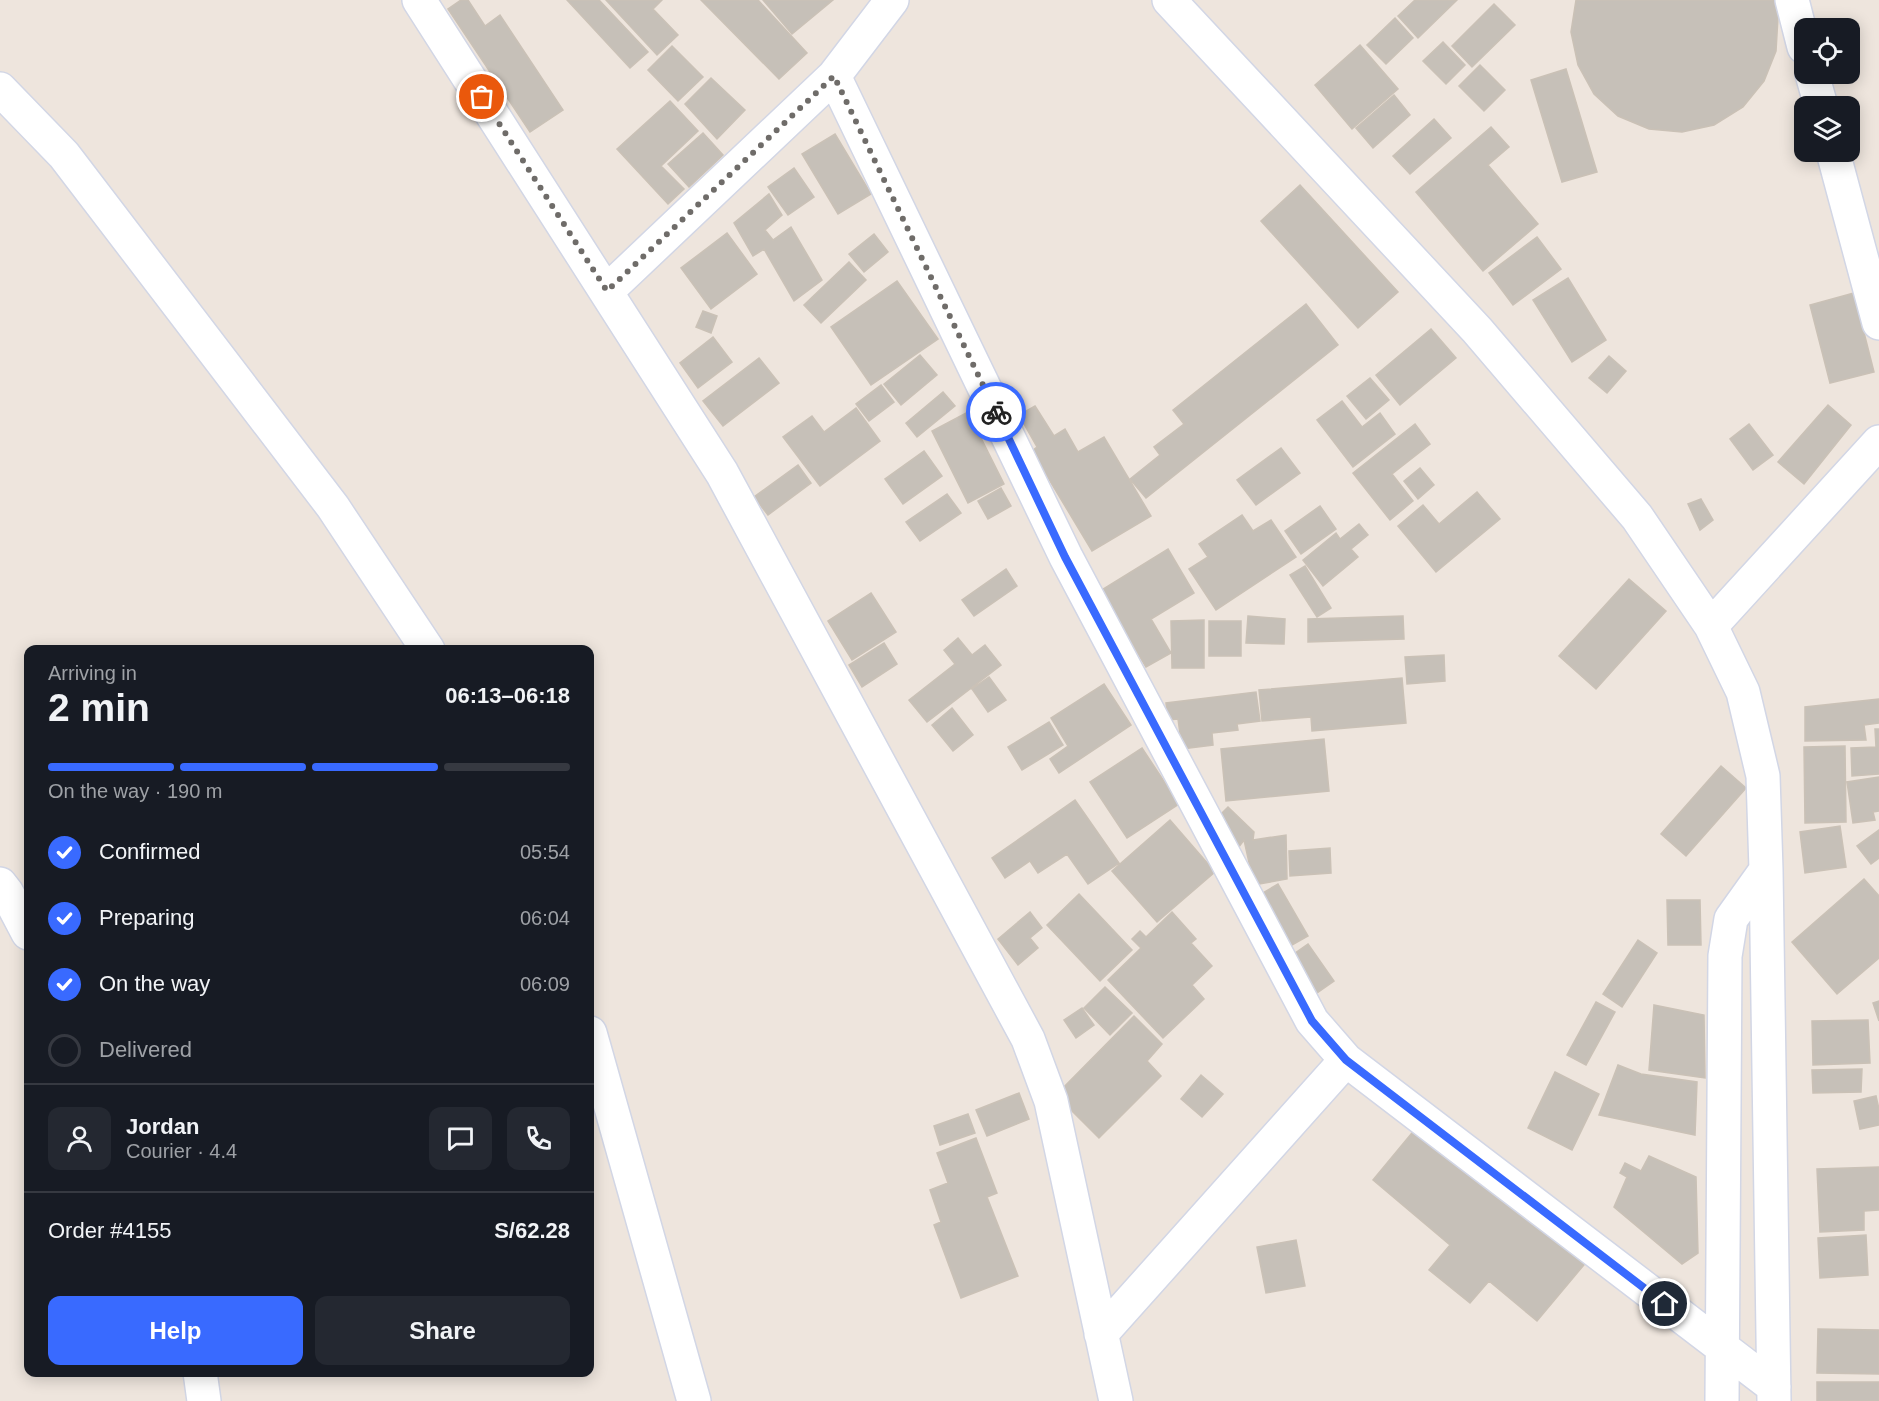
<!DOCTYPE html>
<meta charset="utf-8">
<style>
:root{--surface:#171b24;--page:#242831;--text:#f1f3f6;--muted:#9ea1a6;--line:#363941;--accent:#396aff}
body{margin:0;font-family:Helvetica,sans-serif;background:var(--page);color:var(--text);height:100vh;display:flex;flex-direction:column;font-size:22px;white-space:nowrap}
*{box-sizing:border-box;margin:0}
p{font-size:20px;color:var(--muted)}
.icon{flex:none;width:33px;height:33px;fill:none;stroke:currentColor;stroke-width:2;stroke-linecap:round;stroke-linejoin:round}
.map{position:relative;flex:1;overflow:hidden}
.panel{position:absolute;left:24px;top:645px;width:570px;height:732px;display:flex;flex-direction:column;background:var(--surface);border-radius:12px;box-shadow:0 3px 15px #0003}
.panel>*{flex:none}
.fabs{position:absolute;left:1794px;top:18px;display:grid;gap:12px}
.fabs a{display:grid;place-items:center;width:66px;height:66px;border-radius:12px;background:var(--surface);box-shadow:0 3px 15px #0003;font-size:30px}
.pin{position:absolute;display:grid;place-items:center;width:51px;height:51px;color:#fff;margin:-26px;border:3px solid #fff;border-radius:50%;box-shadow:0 2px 6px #0007}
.courier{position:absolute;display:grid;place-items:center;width:60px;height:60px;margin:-30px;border:4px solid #396aff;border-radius:50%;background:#fff;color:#222;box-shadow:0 2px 8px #0007}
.summary em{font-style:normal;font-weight:700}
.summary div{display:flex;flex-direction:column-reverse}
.summary{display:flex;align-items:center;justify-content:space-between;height:102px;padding:0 24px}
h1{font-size:39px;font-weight:700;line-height:45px}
.bar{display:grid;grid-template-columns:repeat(4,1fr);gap:9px 6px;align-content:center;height:72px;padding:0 24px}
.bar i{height:8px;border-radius:4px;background:var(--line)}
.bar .selected{background:var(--accent)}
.bar p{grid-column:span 4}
.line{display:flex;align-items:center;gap:15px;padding:0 24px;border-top:2px solid var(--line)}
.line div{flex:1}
.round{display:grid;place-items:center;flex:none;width:63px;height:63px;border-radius:12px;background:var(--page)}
ol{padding:0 24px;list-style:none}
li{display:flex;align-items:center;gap:18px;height:66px}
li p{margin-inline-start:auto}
li .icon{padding:6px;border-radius:50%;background:var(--accent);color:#fff;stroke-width:4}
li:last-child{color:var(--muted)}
li i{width:33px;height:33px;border:3px solid var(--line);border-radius:50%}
.button{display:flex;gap:12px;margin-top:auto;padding:12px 24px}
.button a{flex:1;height:69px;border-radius:12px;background:var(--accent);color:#fff;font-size:24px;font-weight:700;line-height:69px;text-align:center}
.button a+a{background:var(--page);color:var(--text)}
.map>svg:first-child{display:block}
.building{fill:#c6c0b8;stroke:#cac1b6;stroke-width:1.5}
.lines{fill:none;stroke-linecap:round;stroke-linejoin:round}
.minor-casing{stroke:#d2d6e5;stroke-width:36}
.minor{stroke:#fff;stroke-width:33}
.done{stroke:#6f6c69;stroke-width:6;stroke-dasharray:0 10.8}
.route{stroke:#396aff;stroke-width:8}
</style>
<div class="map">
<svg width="1879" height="1401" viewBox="0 0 1879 1401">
<rect width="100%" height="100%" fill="#eee5dd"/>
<path class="building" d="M 461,0 L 468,0 L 485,26 L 500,15 L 563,110 L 530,132 L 448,9 Z
M 567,0 L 599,0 L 648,52 L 630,68 Z
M 606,0 L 662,0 L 653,9 L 678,35 L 657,55 Z
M 701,0 L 758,0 L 807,53 L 779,79 Z
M 763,0 L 833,0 L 792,34 Z
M 1415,0 L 1457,0 L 1418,38 L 1398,16 Z
M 1576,0 L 1774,0 L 1778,17 L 1776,51 L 1764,81 L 1743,107 L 1714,125 L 1682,132 L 1649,129 L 1618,116 L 1594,94 L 1578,65 L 1571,32 Z
M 1494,4 L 1515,25 L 1472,67 L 1452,46 Z
M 1395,18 L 1413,38 L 1386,64 L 1367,45 Z
M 1443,42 L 1465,65 L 1446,84 L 1423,61 Z
M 1360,45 L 1398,89 L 1352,129 L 1315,85 Z
M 672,46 L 703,77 L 678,101 L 648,70 Z
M 1480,65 L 1505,90 L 1484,111 L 1459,86 Z
M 1566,69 L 1597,172 L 1562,182 L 1531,80 Z
M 711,78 L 745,110 L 717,139 L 685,104 Z
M 1394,95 L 1410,115 L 1373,148 L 1356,128 Z
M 670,101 L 698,131 L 661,166 L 684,189 L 668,204 L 617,149 Z
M 1434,119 L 1451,138 L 1410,174 L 1393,156 Z
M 1491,127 L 1509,147 L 1488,165 L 1538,224 L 1483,271 L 1416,192 Z
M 703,133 L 723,155 L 689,187 L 668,164 Z
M 835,134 L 871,194 L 838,214 L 802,154 Z
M 794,168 L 814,197 L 788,215 L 768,187 Z
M 1300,185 L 1398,292 L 1358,328 L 1261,221 Z
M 769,194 L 782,215 L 765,230 L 773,240 L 791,227 L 822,280 L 794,301 L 764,249 L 753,256 L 734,223 Z
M 727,233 L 757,274 L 711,309 L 681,268 Z
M 874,234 L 888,252 L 864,272 L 849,254 Z
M 1537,237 L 1561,269 L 1513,305 L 1489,273 Z
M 849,262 L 866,280 L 821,323 L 804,305 Z
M 1568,278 L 1606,340 L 1572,362 L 1533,300 Z
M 897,281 L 938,339 L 871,385 L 831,327 Z
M 1854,293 L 1874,372 L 1830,383 L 1810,305 Z
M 1306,304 L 1338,345 L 1146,498 L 1130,479 L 1160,455 L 1154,447 L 1184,424 L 1173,410 Z
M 703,311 L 717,316 L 711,333 L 696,327 Z
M 1431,329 L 1456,358 L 1400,405 L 1376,375 Z
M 713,337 L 732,362 L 698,388 L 680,363 Z
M 920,355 L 937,375 L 901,405 L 884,384 Z
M 1609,356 L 1626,371 L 1607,393 L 1589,378 Z
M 759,358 L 779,383 L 723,426 L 703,401 Z
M 1370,378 L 1389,400 L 1366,419 L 1347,396 Z
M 881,385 L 894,402 L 869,421 L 856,404 Z
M 943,392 L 955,406 L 917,437 L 906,423 Z
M 1342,401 L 1362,427 L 1380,413 L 1395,434 L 1353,467 L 1317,420 Z
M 1828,405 L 1851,425 L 1804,484 L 1778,462 Z
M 1035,406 L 1054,436 L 1065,429 L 1078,452 L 1104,437 L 1151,516 L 1092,551 L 1032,451 L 1037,447 L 1019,415 Z
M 856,408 L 880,441 L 820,486 L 783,437 L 812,416 L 824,432 Z
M 968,412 L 1004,484 L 968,503 L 932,431 Z
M 1415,424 L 1430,444 L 1392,474 L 1413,501 L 1390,520 L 1353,473 Z
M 1749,424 L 1773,455 L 1753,470 L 1730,439 Z
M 1281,448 L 1300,473 L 1256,505 L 1237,480 Z
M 924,451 L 942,476 L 903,504 L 885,479 Z
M 798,465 L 811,483 L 768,515 L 754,497 Z
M 1420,468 L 1434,485 L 1418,499 L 1404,481 Z
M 1001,488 L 1011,506 L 988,519 L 978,501 Z
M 1477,492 L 1500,519 L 1436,572 L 1398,526 L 1423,505 L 1439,524 Z
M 947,494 L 961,513 L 920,541 L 906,522 Z
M 1701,499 L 1713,520 L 1700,530 L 1688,504 Z
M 1320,506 L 1336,529 L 1301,554 L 1285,531 Z
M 1242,515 L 1253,531 L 1271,520 L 1296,557 L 1216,610 L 1189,569 L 1208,557 L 1199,544 Z
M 1359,524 L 1368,535 L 1351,549 L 1358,557 L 1323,586 L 1303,560 L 1336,533 L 1340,539 Z
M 1168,549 L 1194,593 L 1151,619 L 1171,653 L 1146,667 L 1100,591 Z
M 1305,566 L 1331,608 L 1317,617 L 1290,575 Z
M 1006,569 L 1017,586 L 974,616 L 962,600 Z
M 1629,579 L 1666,611 L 1596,689 L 1559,656 Z
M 871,593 L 896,632 L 852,660 L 828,621 Z
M 1248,616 L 1285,619 L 1284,644 L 1246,643 Z
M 1403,616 L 1404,639 L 1308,642 L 1308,619 Z
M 1204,620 L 1204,668 L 1172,668 L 1171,621 Z
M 1209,621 L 1241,621 L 1241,656 L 1209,656 Z
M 958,638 L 972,655 L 985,645 L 1001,665 L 927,722 L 909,700 L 955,664 L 944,650 Z
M 884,643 L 897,664 L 862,687 L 849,665 Z
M 1444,655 L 1445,681 L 1407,684 L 1405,657 Z
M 989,677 L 1006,700 L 988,712 L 972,689 Z
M 1402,678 L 1406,723 L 1312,731 L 1311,717 L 1262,721 L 1259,690 Z
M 1104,684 L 1131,725 L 1059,773 L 1050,759 L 1068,746 L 1051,718 Z
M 1256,692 L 1260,721 L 1237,724 L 1238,730 L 1212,733 L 1213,745 L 1182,749 L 1178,719 L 1168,720 L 1166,703 Z
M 1879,699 L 1879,723 L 1864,725 L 1866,740 L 1805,741 L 1805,707 Z
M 952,708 L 973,735 L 953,751 L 932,725 Z
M 1049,722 L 1063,745 L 1022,770 L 1008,747 Z
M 1875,729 L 1879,729 L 1879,774 L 1852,776 L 1851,748 L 1876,747 Z
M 1324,739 L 1329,791 L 1226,801 L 1221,749 Z
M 1845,746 L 1846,822 L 1805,823 L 1804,747 Z
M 1142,748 L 1179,804 L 1127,838 L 1090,782 Z
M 1721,766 L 1746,788 L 1686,856 L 1661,834 Z
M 1879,777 L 1879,811 L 1873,812 L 1875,820 L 1853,823 L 1847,782 Z
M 1075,800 L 1119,863 L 1088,884 L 1067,854 L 1038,873 L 1030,861 L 1005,878 L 992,858 Z
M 1228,807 L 1254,832 L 1253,840 L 1286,835 L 1287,879 L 1254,885 L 1244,840 L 1238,848 L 1213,822 Z
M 1170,820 L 1215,872 L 1157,922 L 1112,871 Z
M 1840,826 L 1846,867 L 1805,873 L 1800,832 Z
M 1879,830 L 1879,858 L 1871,864 L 1857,846 Z
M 1330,848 L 1331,873 L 1290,876 L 1289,851 Z
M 1864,879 L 1879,896 L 1879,958 L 1837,994 L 1792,942 Z
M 1278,884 L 1308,936 L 1285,949 L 1256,897 Z
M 1079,894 L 1132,950 L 1100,981 L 1047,925 Z
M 1667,900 L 1700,900 L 1701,945 L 1668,945 Z
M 1030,912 L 1042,928 L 1030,938 L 1038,948 L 1018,965 L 998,939 Z
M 1172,912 L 1196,939 L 1191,943 L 1212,966 L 1192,985 L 1204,999 L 1163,1038 L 1108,980 L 1141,948 L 1132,939 L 1140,931 L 1146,937 Z
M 1638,940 L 1657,953 L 1622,1007 L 1603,994 Z
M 1308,944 L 1334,981 L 1317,993 L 1291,956 Z
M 1105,987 L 1132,1013 L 1110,1035 L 1084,1008 Z
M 1879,1001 L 1879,1021 L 1873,1003 Z
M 1596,1002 L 1615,1012 L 1586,1065 L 1567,1055 Z
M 1654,1005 L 1704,1015 L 1705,1078 L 1649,1070 Z
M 1082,1008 L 1094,1025 L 1076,1038 L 1064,1020 Z
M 1134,1016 L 1162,1044 L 1147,1061 L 1161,1076 L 1099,1138 L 1056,1095 Z
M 1868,1020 L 1870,1063 L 1813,1065 L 1812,1021 Z
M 1618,1065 L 1641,1074 L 1697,1082 L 1695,1135 L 1599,1115 Z
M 1862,1069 L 1861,1092 L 1813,1093 L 1812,1070 Z
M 1555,1072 L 1599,1094 L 1572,1150 L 1528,1128 Z
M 1201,1075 L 1223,1094 L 1202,1117 L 1181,1099 Z
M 1019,1093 L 1029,1119 L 987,1136 L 976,1110 Z
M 1876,1096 L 1879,1109 L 1879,1125 L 1860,1129 L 1854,1101 Z
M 968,1114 L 975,1133 L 940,1145 L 934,1126 Z
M 1421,1122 L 1588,1260 L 1537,1321 L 1489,1281 L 1470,1303 L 1429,1270 L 1450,1245 L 1373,1180 Z
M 976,1138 L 997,1193 L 987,1197 L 1018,1276 L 961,1298 L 934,1225 L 941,1222 L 930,1190 L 948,1183 L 937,1153 Z
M 1649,1156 L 1696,1177 L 1698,1253 L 1682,1264 L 1614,1207 L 1627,1177 L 1620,1173 L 1625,1163 L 1641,1171 Z
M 1879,1167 L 1879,1210 L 1864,1211 L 1864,1230 L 1820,1232 L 1817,1169 Z
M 1866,1235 L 1868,1275 L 1820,1278 L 1818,1238 Z
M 1296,1240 L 1305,1286 L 1266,1293 L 1257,1247 Z
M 1818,1329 L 1879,1330 L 1879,1374 L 1817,1373 Z
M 1817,1382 L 1879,1382 L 1879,1401 L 1817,1401 Z"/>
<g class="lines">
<defs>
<path id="minor" d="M 419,0 L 722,473 L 1028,1039 L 1051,1101 L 1116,1401
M 1169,0 L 1477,330 L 1637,517 L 1711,626 L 1743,692 L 1763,776 L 1766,870 L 1774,1401
M 1792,0 L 1804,47
M 1812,74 L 1821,106
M 834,76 L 1066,557 L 1312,1021 L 1346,1060 L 1774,1387
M 0,89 L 64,155 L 333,507 L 428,650
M 1833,152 L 1879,323
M 607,291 L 834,76 L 892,0
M 1711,626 L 1879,442
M 0,884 L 7,893 L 28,933
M 590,1033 L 694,1401
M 1101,1334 L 1346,1060
M 200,1372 L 204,1401
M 1722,1401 L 1725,956 L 1731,919 L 1766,870"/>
</defs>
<use href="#minor" class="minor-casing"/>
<use href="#minor" class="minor"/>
</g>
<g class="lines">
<path class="done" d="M 482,97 L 607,291 L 834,76 L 996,412"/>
<path class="route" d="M 996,412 L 1065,557 L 1312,1021 L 1346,1060 L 1665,1304"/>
</g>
</svg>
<div class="fabs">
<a><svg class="icon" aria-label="locate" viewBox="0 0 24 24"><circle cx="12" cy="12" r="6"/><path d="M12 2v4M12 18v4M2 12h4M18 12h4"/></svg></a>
<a><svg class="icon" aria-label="layers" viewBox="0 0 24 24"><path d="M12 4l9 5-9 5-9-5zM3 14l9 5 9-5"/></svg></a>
</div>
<div class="pin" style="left:482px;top:97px;background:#ea580c"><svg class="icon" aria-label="bag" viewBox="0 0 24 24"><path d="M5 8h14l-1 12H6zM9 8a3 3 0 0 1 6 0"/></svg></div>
<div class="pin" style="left:1665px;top:1304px;background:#1f2937"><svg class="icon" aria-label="home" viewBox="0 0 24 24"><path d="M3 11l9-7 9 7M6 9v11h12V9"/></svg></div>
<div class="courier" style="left:996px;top:412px"><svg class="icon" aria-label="bike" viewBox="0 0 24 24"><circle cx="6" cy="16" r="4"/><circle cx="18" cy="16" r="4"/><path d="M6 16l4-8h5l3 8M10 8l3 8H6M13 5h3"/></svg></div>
<section class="panel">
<div class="summary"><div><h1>2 min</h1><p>Arriving in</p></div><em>06:13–06:18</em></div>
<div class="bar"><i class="selected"></i><i class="selected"></i><i class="selected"></i><i></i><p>On the way · 190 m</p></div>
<ol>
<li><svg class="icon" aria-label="check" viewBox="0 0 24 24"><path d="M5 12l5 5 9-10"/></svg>Confirmed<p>05:54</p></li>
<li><svg class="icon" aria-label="check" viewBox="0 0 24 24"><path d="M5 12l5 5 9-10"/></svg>Preparing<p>06:04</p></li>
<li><svg class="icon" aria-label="check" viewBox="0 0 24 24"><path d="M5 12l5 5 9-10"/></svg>On the way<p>06:09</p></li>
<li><i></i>Delivered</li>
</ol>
<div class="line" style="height:108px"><a class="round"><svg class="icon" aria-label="person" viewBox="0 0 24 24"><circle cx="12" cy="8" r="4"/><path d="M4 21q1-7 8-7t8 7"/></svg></a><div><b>Jordan</b><p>Courier · 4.4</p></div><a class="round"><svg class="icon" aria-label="chat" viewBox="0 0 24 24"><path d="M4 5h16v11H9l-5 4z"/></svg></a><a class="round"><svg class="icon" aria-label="phone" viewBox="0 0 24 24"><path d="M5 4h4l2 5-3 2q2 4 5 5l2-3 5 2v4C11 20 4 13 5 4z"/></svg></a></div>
<div class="line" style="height:78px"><div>Order #4155</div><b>S/62.28</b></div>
<div class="button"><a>Help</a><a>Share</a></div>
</section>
</div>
